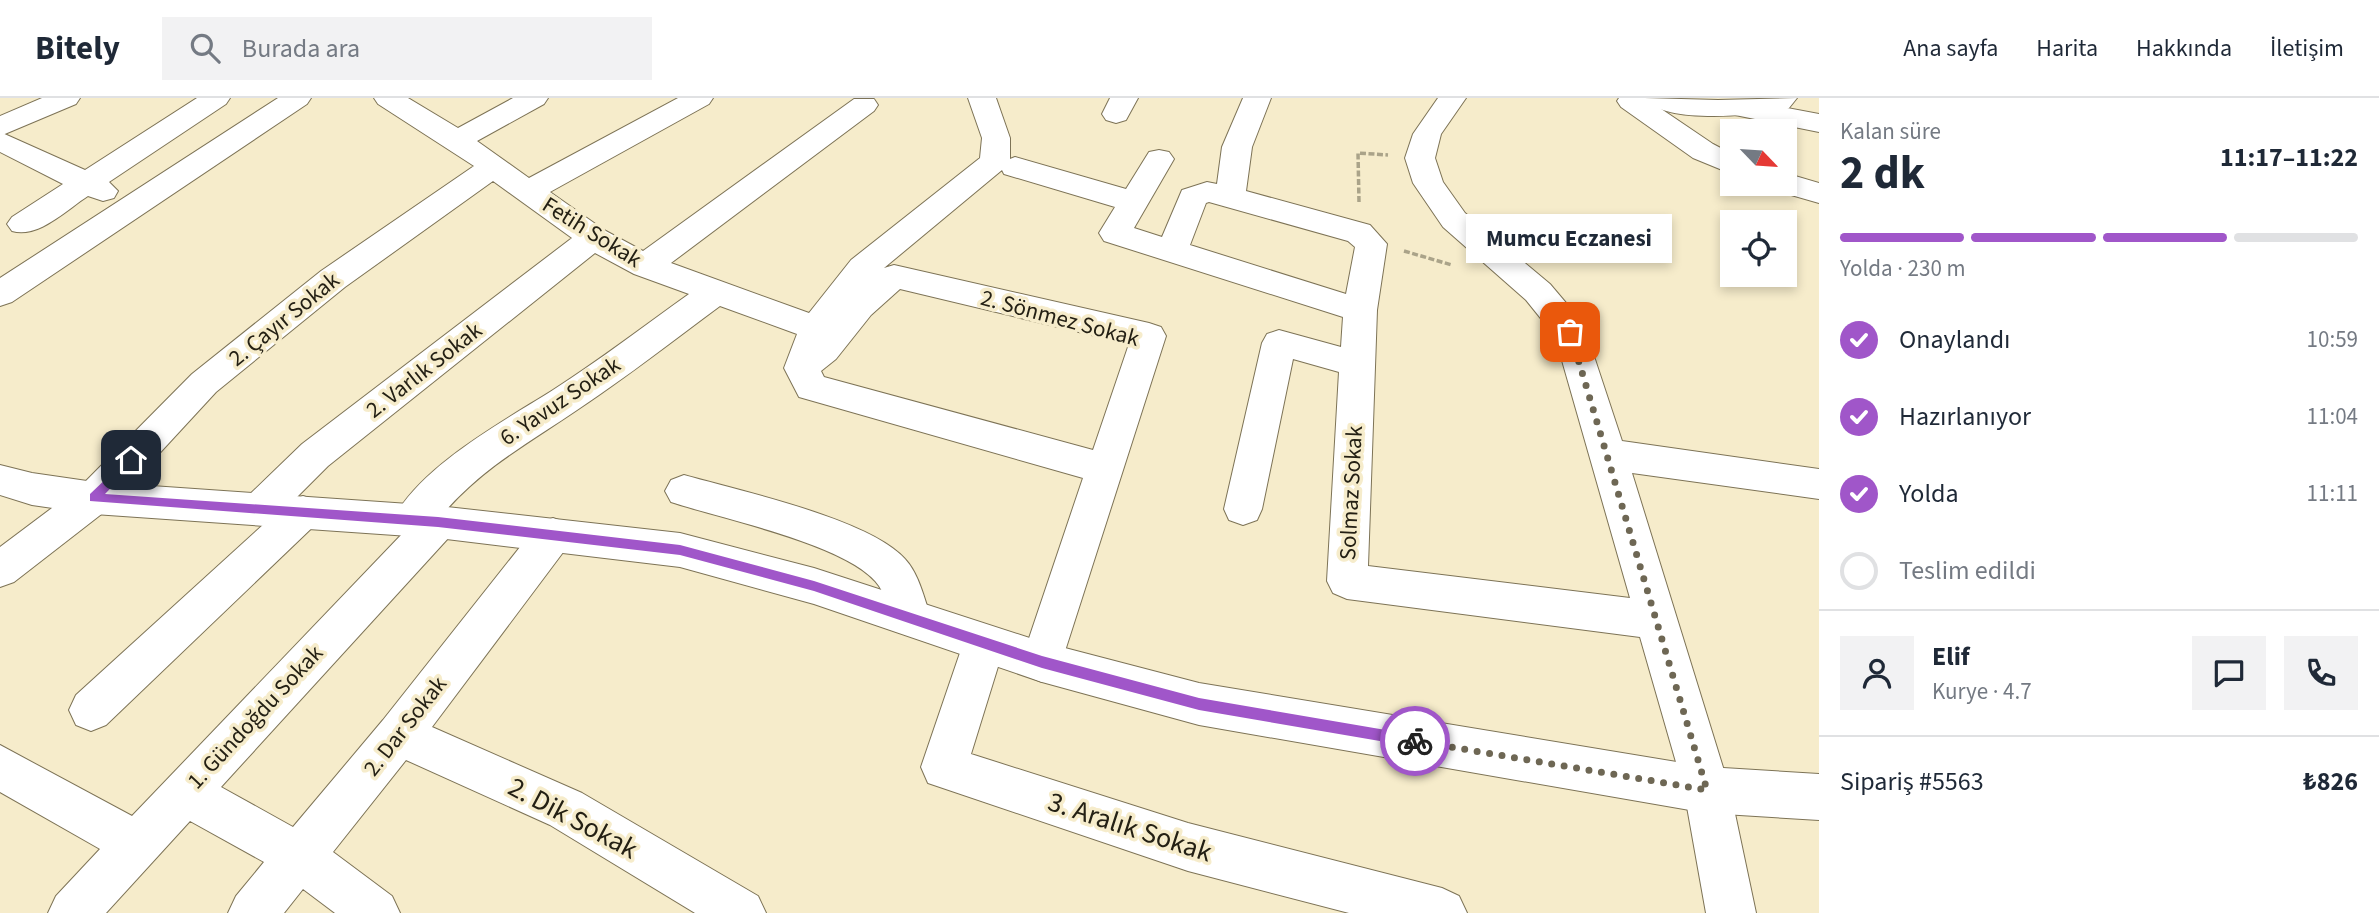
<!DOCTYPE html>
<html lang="tr">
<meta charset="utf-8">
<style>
:root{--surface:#fff;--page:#f2f2f3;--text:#1f2937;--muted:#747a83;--line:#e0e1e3;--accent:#a056c9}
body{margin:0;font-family:"Source Sans 3",sans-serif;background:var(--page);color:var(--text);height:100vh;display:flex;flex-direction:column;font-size:26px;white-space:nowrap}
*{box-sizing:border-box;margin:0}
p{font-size:23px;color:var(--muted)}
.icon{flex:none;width:38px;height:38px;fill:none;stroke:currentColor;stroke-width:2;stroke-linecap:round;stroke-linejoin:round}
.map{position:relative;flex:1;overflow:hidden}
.drawer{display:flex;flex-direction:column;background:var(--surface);width:560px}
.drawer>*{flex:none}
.needle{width:46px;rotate:115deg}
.fabs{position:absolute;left:1720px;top:21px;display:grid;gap:14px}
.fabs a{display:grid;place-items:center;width:77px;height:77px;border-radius:0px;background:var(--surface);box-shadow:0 4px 10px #0003;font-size:35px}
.pin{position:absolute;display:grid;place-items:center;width:60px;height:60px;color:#fff;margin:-30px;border-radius:14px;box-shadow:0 4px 10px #0006}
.courier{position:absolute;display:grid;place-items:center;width:70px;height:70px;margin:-35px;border:5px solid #a056c9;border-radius:50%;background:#fff;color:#222;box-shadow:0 2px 9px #0007}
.bubble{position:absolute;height:49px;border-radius:0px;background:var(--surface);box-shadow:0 4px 10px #0003;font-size:23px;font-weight:700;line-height:49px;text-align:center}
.overview em{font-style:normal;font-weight:700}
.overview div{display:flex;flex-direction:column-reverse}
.overview{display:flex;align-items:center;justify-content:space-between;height:119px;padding:0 21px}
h1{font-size:46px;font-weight:700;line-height:52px}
.bar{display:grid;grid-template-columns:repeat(4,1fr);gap:10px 7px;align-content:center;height:84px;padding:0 21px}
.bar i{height:9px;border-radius:5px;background:var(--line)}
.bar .current{background:var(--accent)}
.bar p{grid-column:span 4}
.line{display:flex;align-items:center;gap:18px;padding:0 21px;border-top:2px solid var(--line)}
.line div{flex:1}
.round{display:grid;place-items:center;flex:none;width:74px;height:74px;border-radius:0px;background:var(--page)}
ol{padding:0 21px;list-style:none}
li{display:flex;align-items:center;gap:21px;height:77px}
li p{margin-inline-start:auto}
li .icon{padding:7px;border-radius:50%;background:var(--accent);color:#fff;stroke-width:4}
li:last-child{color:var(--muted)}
li i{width:38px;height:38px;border:4px solid var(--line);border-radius:50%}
header{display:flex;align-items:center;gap:42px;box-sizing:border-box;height:98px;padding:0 35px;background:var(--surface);border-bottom:2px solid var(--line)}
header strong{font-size:33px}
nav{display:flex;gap:38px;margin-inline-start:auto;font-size:24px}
.search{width:490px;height:63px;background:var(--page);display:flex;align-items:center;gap:18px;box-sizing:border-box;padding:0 24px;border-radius:0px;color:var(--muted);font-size:26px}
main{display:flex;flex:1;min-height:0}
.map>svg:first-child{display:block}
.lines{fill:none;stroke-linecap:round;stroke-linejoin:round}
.minor-casing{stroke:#7d7356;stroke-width:2}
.major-casing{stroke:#7d7356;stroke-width:2}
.path{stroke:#aaa389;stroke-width:3.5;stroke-dasharray:6 2.5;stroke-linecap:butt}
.minor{fill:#fff;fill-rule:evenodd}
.major{fill:#fff;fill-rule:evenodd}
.route{fill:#a056c9}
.done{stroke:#6e6754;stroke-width:7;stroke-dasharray:0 12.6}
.labels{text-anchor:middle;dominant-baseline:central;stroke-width:7;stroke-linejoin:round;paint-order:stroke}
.street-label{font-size:23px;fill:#242014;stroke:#f6eccb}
.near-street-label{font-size:28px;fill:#242014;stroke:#f6eccb}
</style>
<header>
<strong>Bitely</strong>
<div class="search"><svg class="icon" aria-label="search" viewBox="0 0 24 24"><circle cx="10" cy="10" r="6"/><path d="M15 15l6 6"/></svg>Burada ara</div>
<nav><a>Ana sayfa</a><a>Harita</a><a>Hakkında</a><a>İletişim</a></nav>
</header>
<main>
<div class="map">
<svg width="1819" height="815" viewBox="0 0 1819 815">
<rect width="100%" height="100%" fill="#f6eccb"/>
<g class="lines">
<defs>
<path id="minor" d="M 197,0 L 230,0 L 226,6 L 109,84 L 118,93 L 114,100 L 103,103 L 88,98 C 66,112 38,141 12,133 L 7,126 L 12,119 L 63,86 L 0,54 L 0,34 L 85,72 Z
M 278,0 L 311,0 L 307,6 L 12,204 L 0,208 L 0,180 Z
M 374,0 L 408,0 L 458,30 L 513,0 L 548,0 L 544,6 L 477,43 L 529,80 L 678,0 L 713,0 L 709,6 L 550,94 L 604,132 L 643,153 L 854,1 L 874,1 L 878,7 L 874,13 L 671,165 L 809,215 L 851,162 L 980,60 L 982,40 L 968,0 L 996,0 L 1010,40 L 1010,61 L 1015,59 L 1126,91 L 1149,54 L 1159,52 L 1169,54 L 1174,61 L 1134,130 L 1162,139 L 1182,92 L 1207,84 L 1217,86 L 1222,49 L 1243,0 L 1271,0 L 1252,49 L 1246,93 L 1370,127 L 1387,146 L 1377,212 L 1368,468 L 1630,500 L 1555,238 L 1526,202 L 1443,129 L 1413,85 L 1405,60 L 1413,36 L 1438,0 L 1466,0 L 1441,36 L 1435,60 L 1443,84 L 1465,115 L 1550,186 L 1583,225 L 1622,343 L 1819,371 L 1819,401 L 1632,375 L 1730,692 L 1756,815 L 1706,815 L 1684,692 L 1640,539 L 1347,501 L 1333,495 L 1327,483 L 1339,274 L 1293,261 L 1262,411 L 1257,422 L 1243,427 L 1229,422 L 1224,411 L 1262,245 L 1267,236 L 1279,232 L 1341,249 L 1343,219 L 1104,143 L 1099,135 L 1115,109 L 1004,76 L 1002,72 L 884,170 L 894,167 L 1149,225 L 1161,229 L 1166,238 L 1057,578 L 1042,584 L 1027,578 L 1021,564 L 1083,380 L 799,299 L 784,270 L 797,236 L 720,208 C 674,242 628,278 580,310 C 532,343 488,366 447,411 L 452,412 L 457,424 L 452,436 L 221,689 L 293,729 L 383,622 L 539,425 L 553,420 L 567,425 L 573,437 L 567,449 L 432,629 L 582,695 L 758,798 L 766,815 L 695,815 L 550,727 L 406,662 L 333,754 L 392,798 L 400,815 L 335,815 L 303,791 L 284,815 L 228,815 L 236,798 L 264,764 L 190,723 L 106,815 L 48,815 L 56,798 L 100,751 L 0,694 L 0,647 L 132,718 L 403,435 L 398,434 L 393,422 C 419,369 504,323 553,292 C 600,262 644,228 689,196 L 634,176 L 595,155 L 328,368 L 295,401 L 303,398 L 317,403 L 322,414 L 317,425 L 106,627 L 91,633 L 76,627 L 69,612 L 76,597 L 264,426 L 260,427 L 246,422 L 241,411 L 246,400 L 302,346 L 572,140 L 493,83 L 345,189 L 216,294 L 108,411 L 14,484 L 0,489 L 0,449 L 80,389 L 192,276 L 321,173 L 474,68 L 378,6 ZM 1209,104 L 1348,143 L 1355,149 L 1346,196 L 1190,147 L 1206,105 ZM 900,191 L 1129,246 L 1093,352 L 824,279 L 821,273 L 836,261 L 871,217 Z
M 1110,0 L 1138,0 L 1126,22 L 1116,25 L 1106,22 L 1102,16 Z
M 1619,0 L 1645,0 L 1713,46 L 1732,56 L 1732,76 L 1693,60 L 1621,9 L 1617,3 Z
M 1745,2 L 1819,16 L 1819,34 L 1735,17 L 1731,11 L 1735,5 Z
M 1785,75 L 1819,85 L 1819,105 L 1774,92 L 1770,86 L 1785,86 Z
M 684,377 C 737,392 870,421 905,461 C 919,476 924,500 931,520 L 925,533 L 910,538 L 895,533 C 889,519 887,500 879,488 C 852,447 718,420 671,404 L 665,393 L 671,382 Z
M 984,527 L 999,533 L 1005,546 L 971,656 L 1188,725 L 1442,790 L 1459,798 L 1467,815 L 1349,815 L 1188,773 L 928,685 L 921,669 L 963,546 L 969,533 Z"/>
<path id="major" d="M 42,0 L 80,0 L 76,6 L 0,38 L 0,18 Z
M 1644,0 L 1718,2 L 1797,0 L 1789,10 L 1779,12 C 1751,18 1662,26 1644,0 Z
M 0,367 L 32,375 L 94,384 L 438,408 L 680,435 L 814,470 L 1042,544 L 1199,585 L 1707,669 L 1819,676 L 1819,722 L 1707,715 L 1199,627 L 1042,584 L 814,506 L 680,469 L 438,440 L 94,416 L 32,407 L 0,397 Z"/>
</defs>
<use href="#minor" class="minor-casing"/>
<use href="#major" class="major-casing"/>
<path class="path" d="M 1359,104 L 1358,55 L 1388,57
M 1404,153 L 1452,167"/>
<use href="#minor" class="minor"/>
<use href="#major" class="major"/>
</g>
<path class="route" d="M 131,357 L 135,358 L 135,365 L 105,396 L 438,419 L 680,447 L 814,483 L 1042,558 L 1199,600 L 1415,637 L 1422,643 L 1415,649 L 1199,612 L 1042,570 L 814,493 L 680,457 L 438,429 L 90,403 L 90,396 Z"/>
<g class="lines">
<path class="done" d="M 1415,643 L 1707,692 L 1570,234"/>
</g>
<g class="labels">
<g class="street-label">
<text transform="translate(592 134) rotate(32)">Fetih Sokak</text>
<text transform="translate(1060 220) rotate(15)">2. Sönmez Sokak</text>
<text transform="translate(284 221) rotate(-39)">2. Çayır Sokak</text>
<text transform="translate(424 272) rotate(-38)">2. Varlık Sokak</text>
<text transform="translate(560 303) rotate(-34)">6. Yavuz Sokak</text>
<text transform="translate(1351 395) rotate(-87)">Solmaz Sokak</text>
<text transform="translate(255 619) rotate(-47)">1. Gündoğdu Sokak</text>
<text transform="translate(405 628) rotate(-52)">2. Dar Sokak</text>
</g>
<g class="near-street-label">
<text transform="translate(573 720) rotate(28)">2. Dik Sokak</text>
<text transform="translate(1130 729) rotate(18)">3. Aralık Sokak</text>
</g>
</g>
</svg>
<div class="fabs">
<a><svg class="needle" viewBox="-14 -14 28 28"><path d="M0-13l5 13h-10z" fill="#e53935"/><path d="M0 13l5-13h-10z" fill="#747a83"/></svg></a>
<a><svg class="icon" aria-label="locate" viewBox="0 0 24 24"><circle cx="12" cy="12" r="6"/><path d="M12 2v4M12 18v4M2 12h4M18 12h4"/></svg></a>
</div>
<div class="pin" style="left:1570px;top:234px;background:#ea580c"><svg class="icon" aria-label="bag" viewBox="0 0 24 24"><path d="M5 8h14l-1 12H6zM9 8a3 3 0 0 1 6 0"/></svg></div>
<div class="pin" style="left:131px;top:362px;background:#1f2937"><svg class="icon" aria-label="home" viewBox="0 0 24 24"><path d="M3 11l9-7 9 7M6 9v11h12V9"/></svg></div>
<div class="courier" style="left:1415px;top:643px"><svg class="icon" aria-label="bike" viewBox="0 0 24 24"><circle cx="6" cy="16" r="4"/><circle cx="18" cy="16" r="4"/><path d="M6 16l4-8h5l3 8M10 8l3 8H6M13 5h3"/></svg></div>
<div class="bubble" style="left:1466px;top:116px;width:206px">Mumcu Eczanesi</div>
</div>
<section class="drawer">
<div class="overview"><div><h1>2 dk</h1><p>Kalan süre</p></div><em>11:17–11:22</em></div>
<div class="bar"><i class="current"></i><i class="current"></i><i class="current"></i><i></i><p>Yolda · 230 m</p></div>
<ol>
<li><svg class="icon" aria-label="check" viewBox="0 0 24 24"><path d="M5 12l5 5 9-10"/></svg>Onaylandı<p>10:59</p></li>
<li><svg class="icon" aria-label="check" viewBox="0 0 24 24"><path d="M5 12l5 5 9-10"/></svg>Hazırlanıyor<p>11:04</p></li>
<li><svg class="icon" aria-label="check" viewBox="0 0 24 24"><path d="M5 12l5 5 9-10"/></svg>Yolda<p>11:11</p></li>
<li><i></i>Teslim edildi</li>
</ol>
<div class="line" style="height:126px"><a class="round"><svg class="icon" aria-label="person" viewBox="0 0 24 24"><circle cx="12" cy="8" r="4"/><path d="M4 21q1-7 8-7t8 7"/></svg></a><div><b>Elif</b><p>Kurye · 4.7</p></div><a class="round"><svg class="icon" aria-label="chat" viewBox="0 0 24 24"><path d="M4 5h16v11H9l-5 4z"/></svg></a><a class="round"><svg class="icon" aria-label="phone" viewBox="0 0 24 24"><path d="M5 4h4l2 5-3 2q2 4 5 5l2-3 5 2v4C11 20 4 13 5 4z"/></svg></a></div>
<div class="line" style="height:91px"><div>Sipariş #5563</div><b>₺826</b></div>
</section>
</main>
